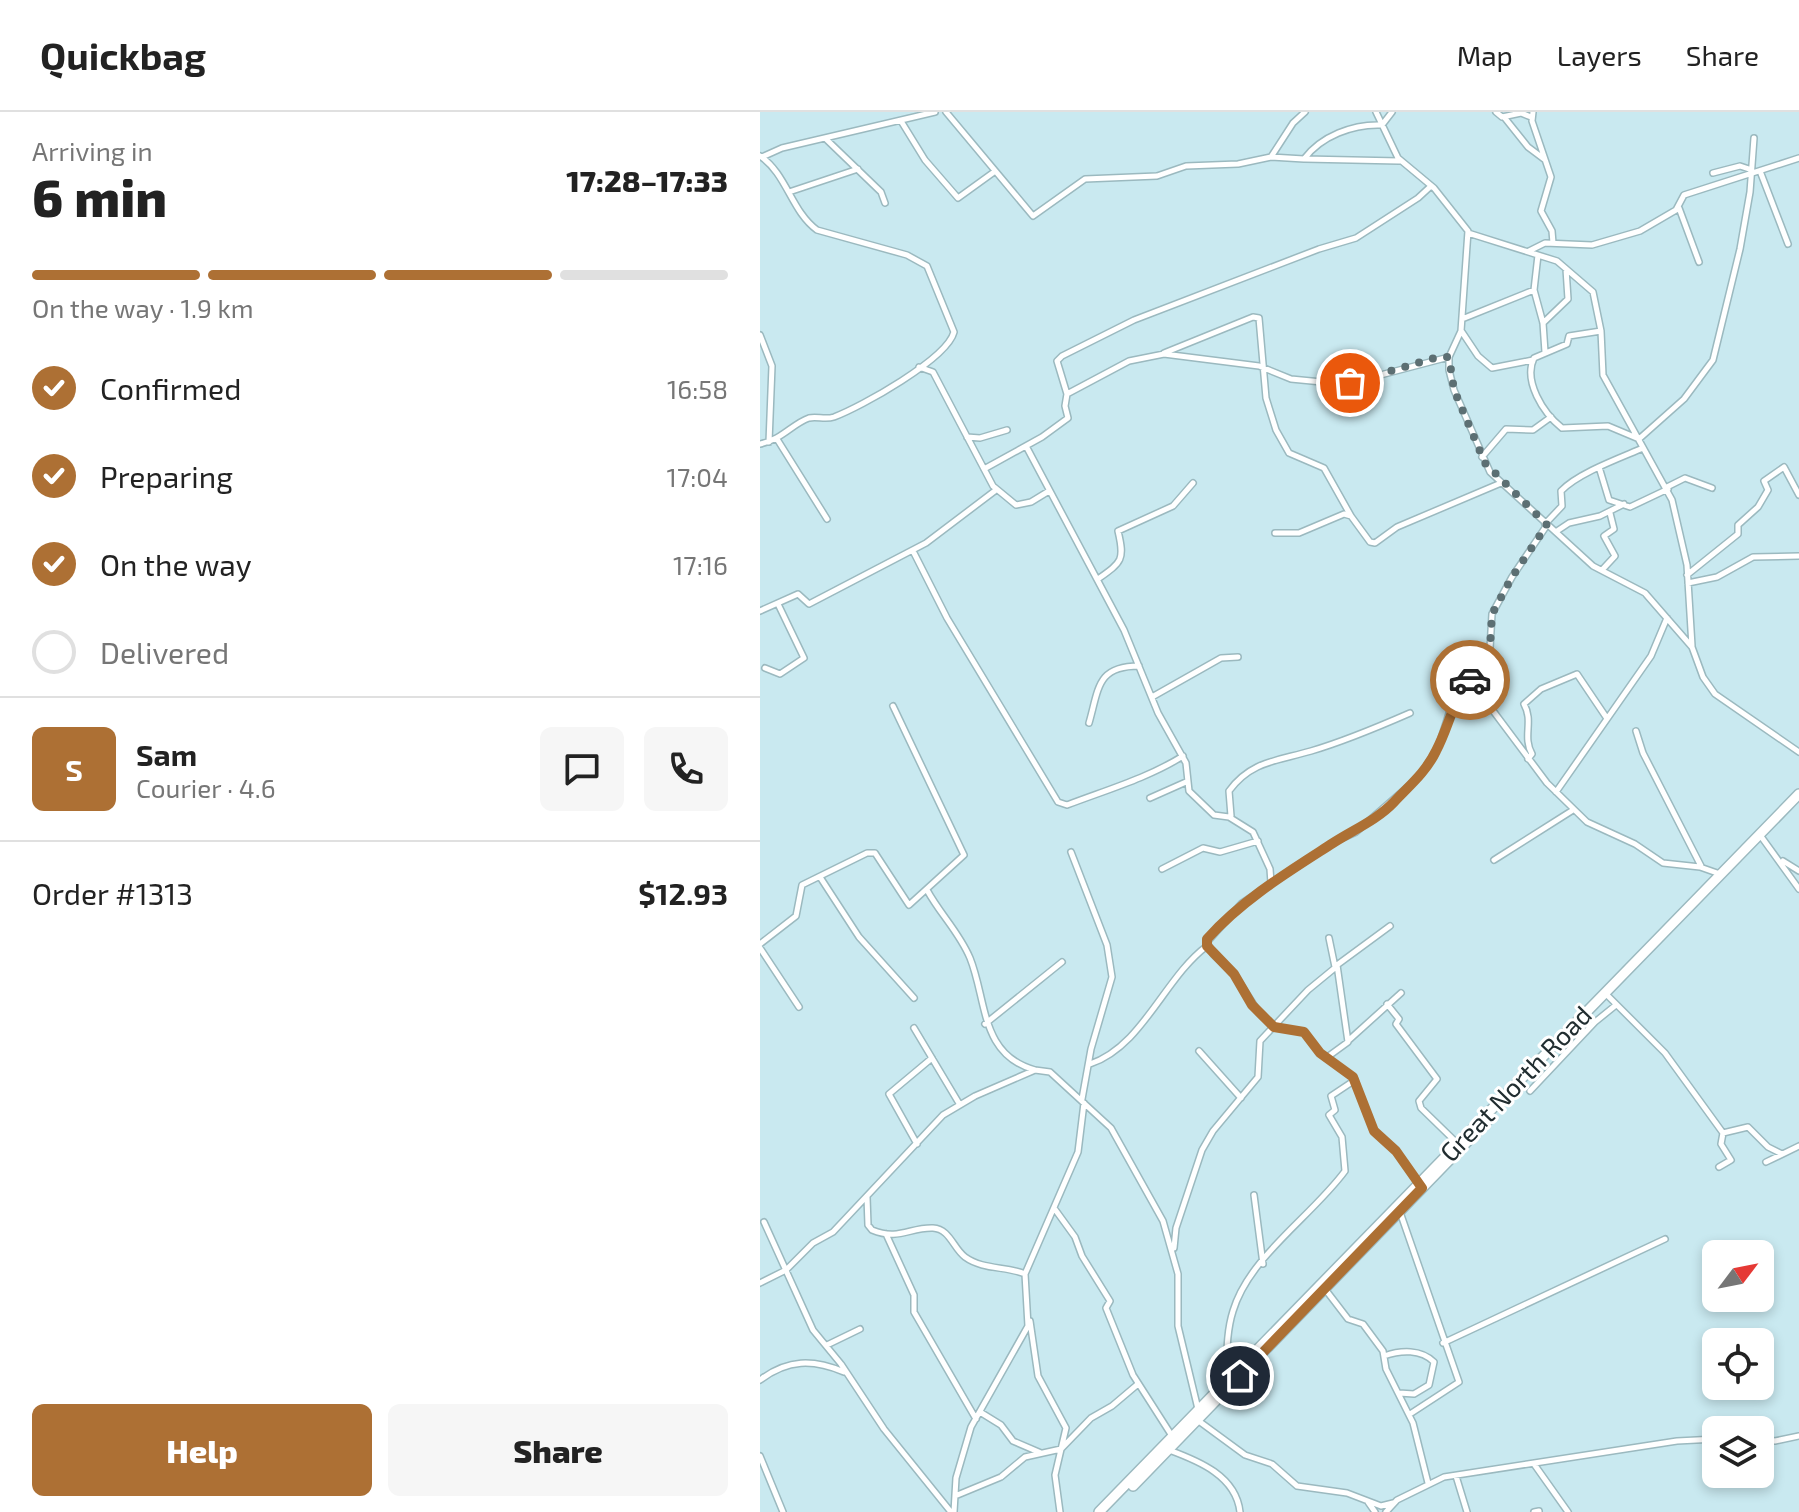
<!DOCTYPE html>
<meta charset="utf-8">
<style>
:root{--surface:#fff;--page:#f6f6f6;--text:#222;--muted:#767676;--line:#e0e0e0;--accent:#ad7034}
body{margin:0;font-family:"Exo 2",sans-serif;background:var(--page);color:var(--text);height:100vh;display:flex;flex-direction:column;font-size:30px;white-space:nowrap}
*{box-sizing:border-box;margin:0}
p{font-size:26px;color:var(--muted)}
.icon{flex:none;width:44px;height:44px;fill:none;stroke:currentColor;stroke-width:2;stroke-linecap:round;stroke-linejoin:round}
.map{position:relative;flex:1;overflow:hidden}
.side{display:flex;flex-direction:column;background:var(--surface);width:760px}
.side>*{flex:none}
.needle{width:52px;rotate:58deg}
.fabs{position:absolute;left:942px;top:1128px;display:grid;gap:16px}
.fabs a{display:grid;place-items:center;width:72px;height:72px;border-radius:12px;background:var(--surface);box-shadow:0 4px 12px #0003;font-size:40px}
.pin{position:absolute;display:grid;place-items:center;width:68px;height:68px;color:#fff;margin:-34px;border:4px solid #fff;border-radius:50%;box-shadow:0 2px 8px #0007}
.courier{position:absolute;display:grid;place-items:center;width:80px;height:80px;margin:-40px;border:6px solid #ad7034;border-radius:50%;background:#fff;color:#222;box-shadow:0 2px 10px #0007}
.headline em{font-style:normal;font-weight:800}
.headline div{display:flex;flex-direction:column-reverse}
.headline{display:flex;align-items:center;justify-content:space-between;height:136px;padding:0 32px}
h1{font-size:52px;font-weight:800;line-height:60px}
.bar{display:grid;grid-template-columns:repeat(4,1fr);gap:12px 8px;align-content:center;height:96px;padding:0 32px}
.bar i{height:10px;border-radius:6px;background:var(--line)}
.bar .selected{background:var(--accent)}
.bar p{grid-column:span 4}
.line{display:flex;align-items:center;gap:20px;padding:0 32px;border-top:2px solid var(--line)}
.line div{flex:1}
.round{display:grid;place-items:center;flex:none;width:84px;height:84px;border-radius:12px;background:var(--page)}
ol{padding:0 32px;list-style:none}
li{display:flex;align-items:center;gap:24px;height:88px}
li p{margin-inline-start:auto}
li .icon{padding:8px;border-radius:50%;background:var(--accent);color:#fff;stroke-width:4}
li:last-child{color:var(--muted)}
li i{width:44px;height:44px;border:4px solid var(--line);border-radius:50%}
.button{display:flex;gap:16px;margin-top:auto;padding:16px 32px}
.button a{flex:1;height:92px;border-radius:12px;background:var(--accent);color:#fff;font-size:32px;font-weight:800;line-height:92px;text-align:center}
.button a+a{background:var(--page);color:var(--text)}
header{display:flex;align-items:center;gap:48px;box-sizing:border-box;height:112px;padding:0 40px;background:var(--surface);border-bottom:2px solid var(--line)}
header strong{font-size:38px}
nav{display:flex;gap:44px;margin-inline-start:auto;font-size:28px}
main{display:flex;flex:1;min-height:0}
.map>svg:first-child{display:block}
.lines{fill:none;stroke-linecap:round;stroke-linejoin:round}
.minor-casing{stroke:#9bb9bf;stroke-width:8}
.highway-casing{stroke:#9bb9bf;stroke-width:12}
.minor{stroke:#fff;stroke-width:5}
.highway{stroke:#fff;stroke-width:9}
.done{stroke:#5c6f73;stroke-width:8;stroke-dasharray:0 14.4}
.route{stroke:#ad7034;stroke-width:10}
.labels{text-anchor:middle;dominant-baseline:central;stroke-width:6;stroke-linejoin:round;paint-order:stroke}
.street-label{font-size:26px;fill:#212d30;stroke:#fff}
</style>
<header>
<strong>Quickbag</strong>
<nav><a>Map</a><a>Layers</a><a>Share</a></nav>
</header>
<main>
<section class="side">
<div class="headline"><div><h1>6 min</h1><p>Arriving in</p></div><em>17:28–17:33</em></div>
<div class="bar"><i class="selected"></i><i class="selected"></i><i class="selected"></i><i></i><p>On the way · 1.9 km</p></div>
<ol>
<li><svg class="icon" aria-label="check" viewBox="0 0 24 24"><path d="M5 12l5 5 9-10"/></svg>Confirmed<p>16:58</p></li>
<li><svg class="icon" aria-label="check" viewBox="0 0 24 24"><path d="M5 12l5 5 9-10"/></svg>Preparing<p>17:04</p></li>
<li><svg class="icon" aria-label="check" viewBox="0 0 24 24"><path d="M5 12l5 5 9-10"/></svg>On the way<p>17:16</p></li>
<li><i></i>Delivered</li>
</ol>
<div class="line" style="height:144px"><b class="round" style="background:var(--accent);color:#fff">S</b><div><b>Sam</b><p>Courier · 4.6</p></div><a class="round"><svg class="icon" aria-label="chat" viewBox="0 0 24 24"><path d="M4 5h16v11H9l-5 4z"/></svg></a><a class="round"><svg class="icon" aria-label="phone" viewBox="0 0 24 24"><path d="M5 4h4l2 5-3 2q2 4 5 5l2-3 5 2v4C11 20 4 13 5 4z"/></svg></a></div>
<div class="line" style="height:104px"><div>Order #1313</div><b>$12.93</b></div>
<div class="button"><a>Help</a><a>Share</a></div>
</section>
<div class="map">
<svg width="1039" height="1400" viewBox="0 0 1039 1400">
<rect width="100%" height="100%" fill="#c9e9f0"/>
<g class="lines">
<defs>
<path id="minor" d="M 186,0 L 273,104 L 325,67 L 397,64 L 426,54 L 478,52 L 511,45 L 544,47 C 561,24 593,12 621,13
M 616,0 L 638,46 L 674,76 L 708,119 L 701,219 L 689,245 L 689,258 L 694,278 L 730,360 L 833,454 L 885,481 L 932,535 L 943,565 L 955,582 L 1039,640
M 736,0 L 742,5 L 761,1 L 771,5
M 773,0 L 772,9 L 791,65 L 781,99 L 792,119 L 793,131
M 744,5 L 768,35 L 784,47
M 141,9 L 165,48 L 198,86 L 234,60
M 622,13 L 632,0
M 67,28 L 121,80 L 125,91
M 0,44 C 27,62 31,99 57,118 L 147,143 L 167,154 L 194,220 C 187,247 101,295 74,305 C 65,308 57,304 49,306 C 32,312 23,327 0,332
M 2,45 L 22,36 L 175,0
M 511,45 L 533,11 L 545,0
M 545,47 L 639,49
M 1000,59 L 1028,132
M 953,61 L 980,54 L 989,57
M 29,80 L 98,57
M 919,96 L 939,150
M 708,121 L 797,149 L 833,180 L 841,219 L 843,263 L 912,388 L 927,453 L 932,534
M 769,139 L 785,131 L 832,133 L 880,119 L 916,98 L 924,83 L 1039,46
M 778,143 L 774,178 L 783,211 L 785,240
M 702,207 L 774,178
M 783,211 L 808,187 L 806,157
M 841,219 L 809,224 L 807,232 L 774,246 C 763,269 783,301 802,316 L 848,314 L 879,327 L 924,287 L 953,248 L 980,137 L 990,80 L 994,26
M 702,220 L 718,244 L 732,256 L 773,248
M 0,223 L 12,254 L 9,330
M 404,241 L 493,205 L 499,206 L 506,286 L 516,318 L 529,341 L 564,356 L 591,404
M 159,255 L 173,260 L 233,374 L 256,393 L 271,390 L 289,379
M 307,282 L 369,249 L 404,242 L 499,254 L 531,267 L 572,271 L 590,271 L 689,245
M 207,325 L 220,326 L 247,318
M 17,327 L 67,407
M 266,334 L 364,518 L 398,601 L 426,651 L 429,679 L 454,703 L 469,705 L 493,720 L 510,757 L 511,771
M 722,345 L 746,317 L 773,318 L 791,305
M 839,355 L 849,388 L 870,395 L 908,377
M 224,357 L 282,325 L 308,306 L 305,294 L 307,282 L 297,249 L 302,244 L 374,208 L 559,137 L 596,126 L 658,86 L 671,74
M 907,375 L 925,366 L 952,376
M 785,412 L 802,394 L 801,379 C 818,361 860,346 883,336
M 797,419 L 809,411 L 840,404 L 864,392
M 515,421 L 539,421 L 584,402 L 591,404 L 610,430 L 615,431 L 637,415 L 741,371
M 153,439 L 187,506 L 298,690 L 307,693 C 346,678 388,666 423,644
M 842,458 L 855,444 L 844,424 L 854,417 L 850,401
M 927,463 L 978,422 L 978,413 L 998,395 L 1008,378 L 1004,369 L 1024,355 L 1039,383
M 338,467 C 362,450 365,448 358,419 L 413,394 L 433,371
M 928,471 L 957,465 L 993,445 L 1039,444
M 0,499 L 38,482 L 49,492 L 166,431 L 236,378
M 5,556 L 20,562 L 44,546 L 18,492
M 705,575 L 709,580 L 716,576 L 787,671 L 827,710 L 875,732 L 903,751 L 940,755 L 960,762
M 392,585 L 461,546 L 478,545
M 329,611 C 339,576 337,554 379,554
M 876,619 L 883,641 L 941,754
M 768,647 L 772,642 C 762,624 774,610 764,592 L 781,577 L 817,562 L 846,605
M 796,680 L 891,544 L 907,506
M 390,686 L 426,670
M 471,704 L 469,679 C 491,649 517,649 551,639 C 585,629 618,615 650,601
M 1000,723 L 1039,777
M 311,740 L 347,833 L 352,865 L 331,937 L 322,987
M 734,748 L 813,698
M 1023,749 L 1039,759
M 402,757 L 443,736 L 460,740 L 498,729
M 60,765 L 99,825 L 154,886
M 167,778 C 180,802 199,820 210,846 C 227,888 220,943 275,958
M 569,826 L 575,855
M 0,832 L 36,804 L 42,773 L 107,741 L 115,741 L 149,793 L 204,743 L 133,594
M 0,836 L 39,895
M 845,881 L 905,941 L 963,1021 L 961,1032 L 971,1048 L 959,1055
M 627,892 L 639,907 L 636,912 L 677,967 L 659,989 L 661,996 L 697,1031
M 225,912 L 302,850
M 154,916 L 200,993
M 589,928 L 641,881
M 439,939 L 481,986
M 566,946 L 588,930 L 577,853 L 630,814
M 330,952 C 383,934 404,866 447,834
M 770,979 L 835,910 L 856,893
M 963,1021 L 988,1015 L 1008,1035 L 1022,1042
M 157,1032 L 129,982 L 172,946
M 1006,1050 L 1039,1034
M 659,1072 L 636,1039 L 614,1019 L 593,965 L 560,941 L 544,920 L 514,915 L 499,901 L 474,862 L 453,842 L 447,830 L 482,791 L 576,729 L 596,720 L 659,665 L 678,636 L 692,592 L 730,536 L 732,502 L 752,465 L 787,413
M 494,1083 L 503,1152
M 107,1085 L 108,1113 L 112,1118 C 139,1129 150,1115 173,1116 C 190,1117 193,1136 205,1145 C 223,1158 246,1154 265,1162
M 294,1096 L 315,1125 L 322,1144 L 350,1189 L 346,1196 L 373,1263 L 412,1324
M 640,1100 L 699,1270 L 650,1302
M 4,1110 L 53,1218 L 81,1252 L 124,1317 L 191,1400
M 126,1122 L 154,1183 L 154,1200 L 216,1307
M 414,1136 L 416,1116 L 442,1038 L 453,1019 L 498,965 L 500,929 L 548,878 L 576,855
M 0,1171 L 26,1158 L 53,1131 L 73,1120 L 183,1003 L 215,984 L 275,958 L 290,960 L 351,1016 L 403,1109 L 418,1162 L 418,1214 L 438,1297
M 565,1177 L 588,1207 L 603,1212 L 623,1239 L 626,1257 L 653,1311 L 668,1371
M 270,1209 L 278,1264 L 306,1316 L 295,1363 L 300,1400
M 683,1231 L 905,1127
M 67,1233 L 100,1217
M 624,1244 C 641,1238 661,1237 674,1250 L 669,1273 L 654,1282 L 639,1281
M 0,1268 C 28,1247 53,1247 84,1260
M 466,1268 C 467,1245 466,1221 473,1199 C 489,1145 552,1104 585,1059 L 582,1025 L 569,1003 L 575,998 L 571,984 L 595,968
M 220,1300 L 241,1313 L 253,1329 L 281,1341
M 436,1307 L 485,1343 L 512,1352 L 537,1374 L 587,1381 L 621,1394 L 633,1391
M 1000,1327 L 1015,1329 L 1039,1324
M 409,1338 C 439,1349 476,1364 480,1400
M 0,1344 L 23,1400
M 774,1352 L 808,1400
M 696,1364 L 707,1400
M 195,1384 L 241,1365 L 265,1345 L 301,1337 L 331,1306 L 352,1294 L 378,1272
M 608,1390 L 615,1400
M 194,1400 L 196,1366 L 211,1315 L 268,1214 L 265,1162 L 318,1040 L 324,991
M 626,1400 L 637,1388 L 684,1365 L 917,1329 L 956,1327
M 774,1400 L 779,1399"/>
<path id="highway" d="M 373,1374 L 730,1006
M 339,1400 L 1039,682"/>
</defs>
<use href="#minor" class="minor-casing"/>
<use href="#highway" class="highway-casing"/>
<use href="#minor" class="minor"/>
<use href="#highway" class="highway"/>
</g>
<g class="lines">
<path class="done" d="M 590,271 L 678,245 L 689,245 L 694,278 L 725,351 L 787,413 L 752,465 L 732,502 L 730,536 L 710,568"/>
<path class="route" d="M 480,1264 L 662,1076 L 636,1039 L 614,1019 L 593,965 L 560,941 L 544,920 L 514,915 L 492,893 L 474,862 L 447,834 L 447,827 C 483,787 528,760 573,731 C 593,718 617,708 634,690 C 649,674 666,660 676,639 C 690,612 690,595 710,568"/>
</g>
<g class="labels">
<g class="street-label">
<text transform="translate(755 971) rotate(-46)">Great North Road</text>
</g>
</g>
</svg>
<div class="fabs">
<a><svg class="needle" viewBox="-14 -14 28 28"><path d="M0-13l5 13h-10z" fill="#e53935"/><path d="M0 13l5-13h-10z" fill="#767676"/></svg></a>
<a><svg class="icon" aria-label="locate" viewBox="0 0 24 24"><circle cx="12" cy="12" r="6"/><path d="M12 2v4M12 18v4M2 12h4M18 12h4"/></svg></a>
<a><svg class="icon" aria-label="layers" viewBox="0 0 24 24"><path d="M12 4l9 5-9 5-9-5zM3 14l9 5 9-5"/></svg></a>
</div>
<div class="pin" style="left:590px;top:271px;background:#ea580c"><svg class="icon" aria-label="bag" viewBox="0 0 24 24"><path d="M5 8h14l-1 12H6zM9 8a3 3 0 0 1 6 0"/></svg></div>
<div class="pin" style="left:480px;top:1264px;background:#1f2937"><svg class="icon" aria-label="home" viewBox="0 0 24 24"><path d="M3 11l9-7 9 7M6 9v11h12V9"/></svg></div>
<div class="courier" style="left:710px;top:568px"><svg class="icon" aria-label="car" viewBox="0 0 24 24"><path d="M5 17H2v-5l4-1 3-4h7l3 4 3 1v5h-3M9 17h6M6 11h13"/><circle cx="7" cy="17" r="2"/><circle cx="17" cy="17" r="2"/></svg></div>
</div>
</main>
